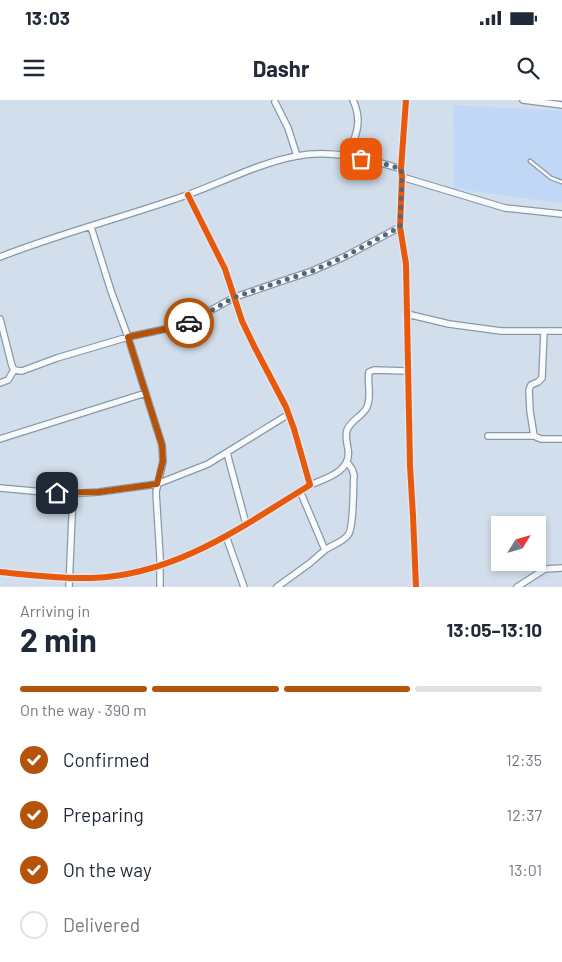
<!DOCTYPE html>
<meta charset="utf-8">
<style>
:root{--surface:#fff;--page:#f2f2f3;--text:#1f2937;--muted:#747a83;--line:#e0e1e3;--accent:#b45309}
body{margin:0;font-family:Barlow,sans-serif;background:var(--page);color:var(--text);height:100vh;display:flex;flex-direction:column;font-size:19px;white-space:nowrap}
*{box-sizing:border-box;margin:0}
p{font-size:16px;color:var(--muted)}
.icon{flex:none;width:28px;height:28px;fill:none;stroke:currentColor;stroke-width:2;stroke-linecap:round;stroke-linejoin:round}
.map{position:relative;height:487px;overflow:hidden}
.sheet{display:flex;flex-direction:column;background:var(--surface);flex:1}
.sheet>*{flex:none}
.needle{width:32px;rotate:53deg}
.tools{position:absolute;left:491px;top:416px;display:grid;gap:10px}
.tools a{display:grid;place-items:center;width:55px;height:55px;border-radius:0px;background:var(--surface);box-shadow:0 2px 8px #0003;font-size:25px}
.pin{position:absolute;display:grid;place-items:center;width:42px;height:42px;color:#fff;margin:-21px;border-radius:10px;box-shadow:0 2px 8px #0006}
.courier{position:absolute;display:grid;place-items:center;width:50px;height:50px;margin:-25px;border:4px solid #b45309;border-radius:50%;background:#fff;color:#222;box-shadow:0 1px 6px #0007}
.headline em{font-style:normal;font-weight:700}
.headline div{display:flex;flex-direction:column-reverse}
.headline{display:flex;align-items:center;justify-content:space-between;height:85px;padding:0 20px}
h1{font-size:32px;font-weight:700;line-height:38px}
.bar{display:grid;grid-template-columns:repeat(4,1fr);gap:8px 5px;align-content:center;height:60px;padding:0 20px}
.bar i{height:6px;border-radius:4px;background:var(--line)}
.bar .active{background:var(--accent)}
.bar p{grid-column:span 4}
ol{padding:0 20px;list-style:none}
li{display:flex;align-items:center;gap:15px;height:55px}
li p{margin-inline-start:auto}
li .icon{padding:5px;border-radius:50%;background:var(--accent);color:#fff;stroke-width:4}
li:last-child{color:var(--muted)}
li i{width:28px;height:28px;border:2px solid var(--line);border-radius:50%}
.status{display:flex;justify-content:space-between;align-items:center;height:35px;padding:0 25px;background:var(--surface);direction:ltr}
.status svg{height:14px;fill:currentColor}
header{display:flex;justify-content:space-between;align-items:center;height:65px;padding:0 20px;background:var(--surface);font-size:22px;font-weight:700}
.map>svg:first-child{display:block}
.built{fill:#c0d8f6}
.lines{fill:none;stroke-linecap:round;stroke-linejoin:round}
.lane-casing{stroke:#8998a9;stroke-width:5}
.street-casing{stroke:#8998a9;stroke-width:8}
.lane{stroke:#f8fafc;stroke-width:2.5}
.street{stroke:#f8fafc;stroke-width:5.5}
.cycleway-casing{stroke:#dfe9f7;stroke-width:9}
.cycleway{stroke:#e8590c;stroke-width:6}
.done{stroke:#54667a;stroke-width:5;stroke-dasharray:0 9}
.route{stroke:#b45309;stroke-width:6}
</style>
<div class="status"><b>13:03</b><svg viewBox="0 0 49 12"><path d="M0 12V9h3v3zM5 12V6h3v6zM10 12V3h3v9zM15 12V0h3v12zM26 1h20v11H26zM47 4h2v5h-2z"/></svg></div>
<header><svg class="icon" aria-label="menu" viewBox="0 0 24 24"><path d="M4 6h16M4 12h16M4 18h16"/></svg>Dashr<svg class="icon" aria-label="search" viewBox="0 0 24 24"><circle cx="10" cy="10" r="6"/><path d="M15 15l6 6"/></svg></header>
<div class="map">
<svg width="562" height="487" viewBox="0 0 562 487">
<rect width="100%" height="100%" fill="#d2deec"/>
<path class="built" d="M 453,5 L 562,11 L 562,103 L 512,97 L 454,88 Z"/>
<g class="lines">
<defs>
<path id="lane" d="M 530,61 L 551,78 L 562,82"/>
<path id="street" d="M 406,0 L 401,69 L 402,77 L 400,127 L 406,164 L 410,366 L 413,416 L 416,487
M 523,0 L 562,5
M 275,2 L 288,28 L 297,56
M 348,56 C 356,35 363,22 353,0
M 402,77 L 505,108 L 562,114
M 91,127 L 111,191 L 128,237 L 162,345 L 163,361 L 156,392 L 160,457 L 160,487
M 0,157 C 61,133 125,117 187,95 C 223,82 259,63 297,56 C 331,49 370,59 401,69
M 407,214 L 449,224 L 501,231 L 562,231
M 0,219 L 12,266 L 14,270 L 22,271 L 57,258 L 128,237 L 184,225 L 235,197 L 312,171 L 346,156 L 400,127
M 544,231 L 542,278 L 538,282 L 531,285 L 529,290 L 530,311 L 534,336 L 541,339 L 562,339
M 0,283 L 8,280 L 14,270
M 488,336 L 534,336
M 0,339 L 146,293
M 227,353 L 246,424
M 310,385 C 327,378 352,371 348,349 C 347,343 345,336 347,330 C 351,320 363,316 367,307 C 372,296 367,284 369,272 L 374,270 L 408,271
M 0,388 L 66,394 L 99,392 L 157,384 L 208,364 L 289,314
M 300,391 L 325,450 C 332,445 343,442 348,435 C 354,428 353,387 354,375 L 352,369 L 347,362
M 226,436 L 244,487
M 0,472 C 30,475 61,479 92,478 C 176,475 241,427 310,385 L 294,329 L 286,307 L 254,246 L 242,221 L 225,169 L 188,95
M 69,487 L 73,393
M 277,487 L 310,463 L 325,450
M 517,487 L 545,469 L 562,468"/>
</defs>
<use href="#lane" class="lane-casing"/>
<use href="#street" class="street-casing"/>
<use href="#lane" class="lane"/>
<use href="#street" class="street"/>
<defs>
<path id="cycleway" d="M 406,0 L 401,69 L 402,77 L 400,127 L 406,164 L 410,366 L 413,416 L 416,487
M 0,472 C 30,475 61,479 92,478 C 176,475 241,427 310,385 L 294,329 L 286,307 L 254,246 L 242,221 L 225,169 L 188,95"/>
</defs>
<use href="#cycleway" class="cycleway-casing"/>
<use href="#cycleway" class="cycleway"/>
</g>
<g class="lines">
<path class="done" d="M 189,223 L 235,197 L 312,171 L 346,156 L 400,127 L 402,77 L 401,69 L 382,63 L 361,59"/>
<path class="route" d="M 57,393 L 99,392 L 157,384 L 163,361 L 162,345 L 128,237 L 175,227 L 189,223"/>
</g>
</svg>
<div class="tools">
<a><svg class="needle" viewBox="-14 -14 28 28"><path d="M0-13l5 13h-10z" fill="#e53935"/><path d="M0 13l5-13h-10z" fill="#747a83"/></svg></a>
</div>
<div class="pin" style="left:361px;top:59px;background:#ea580c"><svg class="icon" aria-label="bag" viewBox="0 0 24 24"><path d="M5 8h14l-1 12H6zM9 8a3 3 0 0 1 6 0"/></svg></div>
<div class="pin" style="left:57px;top:393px;background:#1f2937"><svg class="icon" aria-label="home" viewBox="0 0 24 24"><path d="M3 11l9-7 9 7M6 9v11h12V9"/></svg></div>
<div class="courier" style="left:189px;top:223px"><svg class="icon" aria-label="car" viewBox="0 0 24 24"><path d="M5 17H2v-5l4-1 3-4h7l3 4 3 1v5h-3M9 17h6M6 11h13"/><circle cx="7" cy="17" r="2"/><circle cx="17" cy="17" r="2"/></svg></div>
</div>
<section class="sheet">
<div class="headline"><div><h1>2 min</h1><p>Arriving in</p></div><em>13:05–13:10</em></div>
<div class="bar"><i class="active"></i><i class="active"></i><i class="active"></i><i></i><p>On the way · 390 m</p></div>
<ol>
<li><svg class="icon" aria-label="check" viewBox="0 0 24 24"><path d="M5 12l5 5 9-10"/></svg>Confirmed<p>12:35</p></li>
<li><svg class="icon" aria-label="check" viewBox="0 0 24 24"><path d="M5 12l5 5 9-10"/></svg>Preparing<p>12:37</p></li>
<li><svg class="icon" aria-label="check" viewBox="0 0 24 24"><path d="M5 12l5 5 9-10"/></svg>On the way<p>13:01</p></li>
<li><i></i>Delivered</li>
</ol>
</section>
